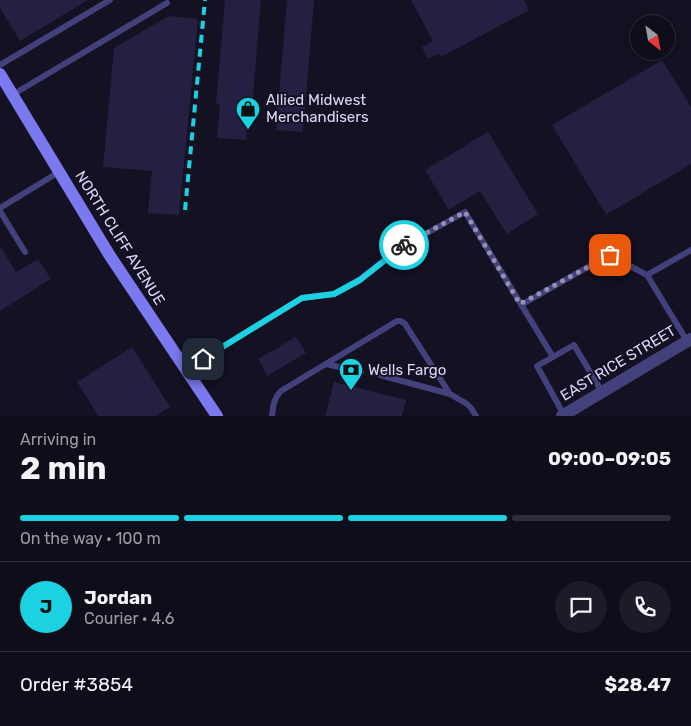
<!DOCTYPE html>
<meta charset="utf-8">
<style>
:root{--surface:#0e0d1a;--page:#1c1b27;--text:#f1f3f6;--muted:#9b9ca2;--line:#2e2d39;--accent:#1bd1e2}
body{margin:0;font-family:Rubik,sans-serif;background:var(--page);color:var(--text);height:100vh;display:flex;flex-direction:column;font-size:19px;white-space:nowrap}
*{box-sizing:border-box;margin:0}
p{font-size:16px;color:var(--muted)}
.icon{flex:none;width:28px;height:28px;fill:none;stroke:currentColor;stroke-width:2;stroke-linecap:round;stroke-linejoin:round}
.map{position:relative;height:416px;overflow:hidden}
.panel{display:flex;flex-direction:column;background:var(--surface);flex:1}
.panel>*{flex:none}
.needle{width:32px;rotate:149deg}
.controls{position:absolute;left:630px;top:15px;display:grid;gap:10px}
.controls a{display:grid;place-items:center;width:45px;height:45px;border-radius:50%;background:var(--surface);box-shadow:0 2px 8px #0003,0 0 0 1px var(--line);font-size:25px}
.pin{position:absolute;display:grid;place-items:center;width:42px;height:42px;color:#fff;margin:-21px;border-radius:10px;box-shadow:0 2px 8px #0006}
.courier{position:absolute;display:grid;place-items:center;width:50px;height:50px;margin:-25px;border:4px solid #1bd1e2;border-radius:50%;background:#fff;color:#222;box-shadow:0 1px 6px #0007}
.summary em{font-style:normal;font-weight:700}
.summary div{display:flex;flex-direction:column-reverse}
.summary{display:flex;align-items:center;justify-content:space-between;height:85px;padding:0 20px}
h1{font-size:32px;font-weight:700;line-height:38px}
.bar{display:grid;grid-template-columns:repeat(4,1fr);gap:8px 5px;align-content:center;height:60px;padding:0 20px}
.bar i{height:6px;border-radius:4px;background:var(--line)}
.bar .current{background:var(--accent)}
.bar p{grid-column:span 4}
.line{display:flex;align-items:center;gap:12px;padding:0 20px;border-top:1px solid var(--line)}
.line div{flex:1}
.round{display:grid;place-items:center;flex:none;width:52px;height:52px;border-radius:26px;background:var(--page)}
.map>svg:first-child{display:block}
.building{fill:#251f41}
.lines{fill:none;stroke-linecap:round;stroke-linejoin:round}
.service{stroke:#42417b;stroke-width:6}
.tertiary{stroke:#42417b;stroke-width:12}
.secondary{stroke:#7a79ef;stroke-width:12}
.rail{stroke:#1bd1e2;stroke-width:4;stroke-dasharray:8 6;stroke-linecap:butt}
.done{stroke:#9491ae;stroke-width:5;stroke-dasharray:0 9}
.route{stroke:#1bd1e2;stroke-width:6}
.labels{text-anchor:middle;dominant-baseline:central;stroke-width:4;stroke-linejoin:round;paint-order:stroke}
.poi-label{font-size:15px;fill:#dad6fa;stroke:#131122;text-anchor:start}
.street-label{font-size:15px;fill:#dad6fa;stroke:#131122}
</style>
<div class="map">
<svg width="691" height="416" viewBox="0 0 691 416">
<rect width="100%" height="100%" fill="#131122"/>
<path class="building" d="M 0,0 L 88,0 L 20,41 L 0,8 Z
M 225,0 L 261,0 L 252,108 L 249,108 L 246,140 L 217,138 L 220,105 L 216,104 Z
M 287,0 L 314,0 L 303,132 L 276,130 Z
M 411,0 L 524,0 L 529,10 L 441,57 L 439,53 L 428,59 L 422,47 L 433,41 Z
M 169,16 L 198,19 L 179,215 L 148,213 L 152,171 L 103,167 L 114,48 Z
M 662,60 L 691,107 L 691,164 L 606,215 L 552,125 Z
M 488,132 L 538,214 L 507,234 L 480,191 L 449,210 L 425,170 Z
M 0,246 L 16,272 L 38,259 L 51,279 L 0,311 Z
M 296,337 L 306,353 L 267,376 L 258,359 Z
M 132,347 L 170,407 L 156,416 L 98,416 L 77,382 Z
M 334,382 L 406,400 L 402,416 L 325,416 Z"/>
<g class="lines">
<path class="service" d="M 0,65 L 110,0
M 12,95 L 167,3
M 0,208 L 59,172
M 0,211 L 25,252
M 521,305 L 609,255 L 647,275
M 687,341 L 647,275 L 691,250
M 326,364 L 361,372
M 186,369 L 302,298 L 334,294 L 360,279 L 402,247 L 465,212 L 553,357
M 380,375 L 450,394
M 564,415 L 537,366 L 574,345 L 602,392
M 272,416 C 273,406 274,398 281,391 L 397,321 L 401,321 L 405,324 L 450,394 L 467,404 L 471,408 L 476,416"/>
<path class="tertiary" d="M 562,416 L 691,339"/>
<path class="secondary" d="M 0,74 L 110,256 L 217,416"/>
<path class="rail" d="M 185,210 L 205,0"/>
</g>
<g class="lines">
<path class="done" d="M 404,245 L 465,212 L 520,304 L 610,255"/>
<path class="route" d="M 203,359 L 302,298 L 334,294 L 360,280 L 404,245"/>
</g>
<defs>
<symbol id="shop-pin" viewBox="-11 -11 22 30"><path d="M0 17L-7.5 6A9.5 9.5 0 1 1 7.5 6Z" fill="#1bd1e2" stroke="#131122"/><path d="M-5-2.5h2.3a2.7 3.5 0 0 1 5.4 0H5L5.5 6h-11ZM-1.5-2.5h3a1.5 2.3 0 0 0-3 0Z" fill="#111"/></symbol>
<symbol id="bank-pin" viewBox="-11 -11 22 30"><path d="M0 17L-7.5 6A9.5 9.5 0 1 1 7.5 6Z" fill="#1bd1e2" stroke="#131122"/><path d="M-6-4H6V4H-6ZM0-2.3a2.3 2.3 0 1 0 0 4.6a2.3 2.3 0 1 0 0-4.6Z" fill="#111"/></symbol>
</defs>
<g fill-rule="evenodd">
<use href="#shop-pin" x="234" y="95" width="28" height="38"/>
<use href="#bank-pin" x="337" y="356" width="28" height="38"/>
</g>
<g class="labels">
<g class="poi-label">
<text x="266" y="100">Allied Midwest<tspan x="266" dy="17">Merchandisers</tspan></text>
<text x="368" y="370">Wells Fargo</text>
</g>
<g class="street-label">
<text transform="translate(120 238) rotate(58)">NORTH CLIFF AVENUE</text>
<text transform="translate(618 363) rotate(-31)">EAST RICE STREET</text>
</g>
</g>
</svg>
<div class="controls">
<a><svg class="needle" viewBox="-14 -14 28 28"><path d="M0-13l5 13h-10z" fill="#e53935"/><path d="M0 13l5-13h-10z" fill="#9b9ca2"/></svg></a>
</div>
<div class="pin" style="left:610px;top:255px;background:#ea580c"><svg class="icon" aria-label="bag" viewBox="0 0 24 24"><path d="M5 8h14l-1 12H6zM9 8a3 3 0 0 1 6 0"/></svg></div>
<div class="pin" style="left:203px;top:359px;background:#1f2937"><svg class="icon" aria-label="home" viewBox="0 0 24 24"><path d="M3 11l9-7 9 7M6 9v11h12V9"/></svg></div>
<div class="courier" style="left:404px;top:245px"><svg class="icon" aria-label="bike" viewBox="0 0 24 24"><circle cx="6" cy="16" r="4"/><circle cx="18" cy="16" r="4"/><path d="M6 16l4-8h5l3 8M10 8l3 8H6M13 5h3"/></svg></div>
</div>
<section class="panel">
<div class="summary"><div><h1>2 min</h1><p>Arriving in</p></div><em>09:00–09:05</em></div>
<div class="bar"><i class="current"></i><i class="current"></i><i class="current"></i><i></i><p>On the way · 100 m</p></div>
<div class="line" style="height:90px"><b class="round" style="background:var(--accent);color:#111">J</b><div><b>Jordan</b><p>Courier · 4.6</p></div><a class="round"><svg class="icon" aria-label="chat" viewBox="0 0 24 24"><path d="M4 5h16v11H9l-5 4z"/></svg></a><a class="round"><svg class="icon" aria-label="phone" viewBox="0 0 24 24"><path d="M5 4h4l2 5-3 2q2 4 5 5l2-3 5 2v4C11 20 4 13 5 4z"/></svg></a></div>
<div class="line" style="height:65px"><div>Order #3854</div><b>$28.47</b></div>
</section>
